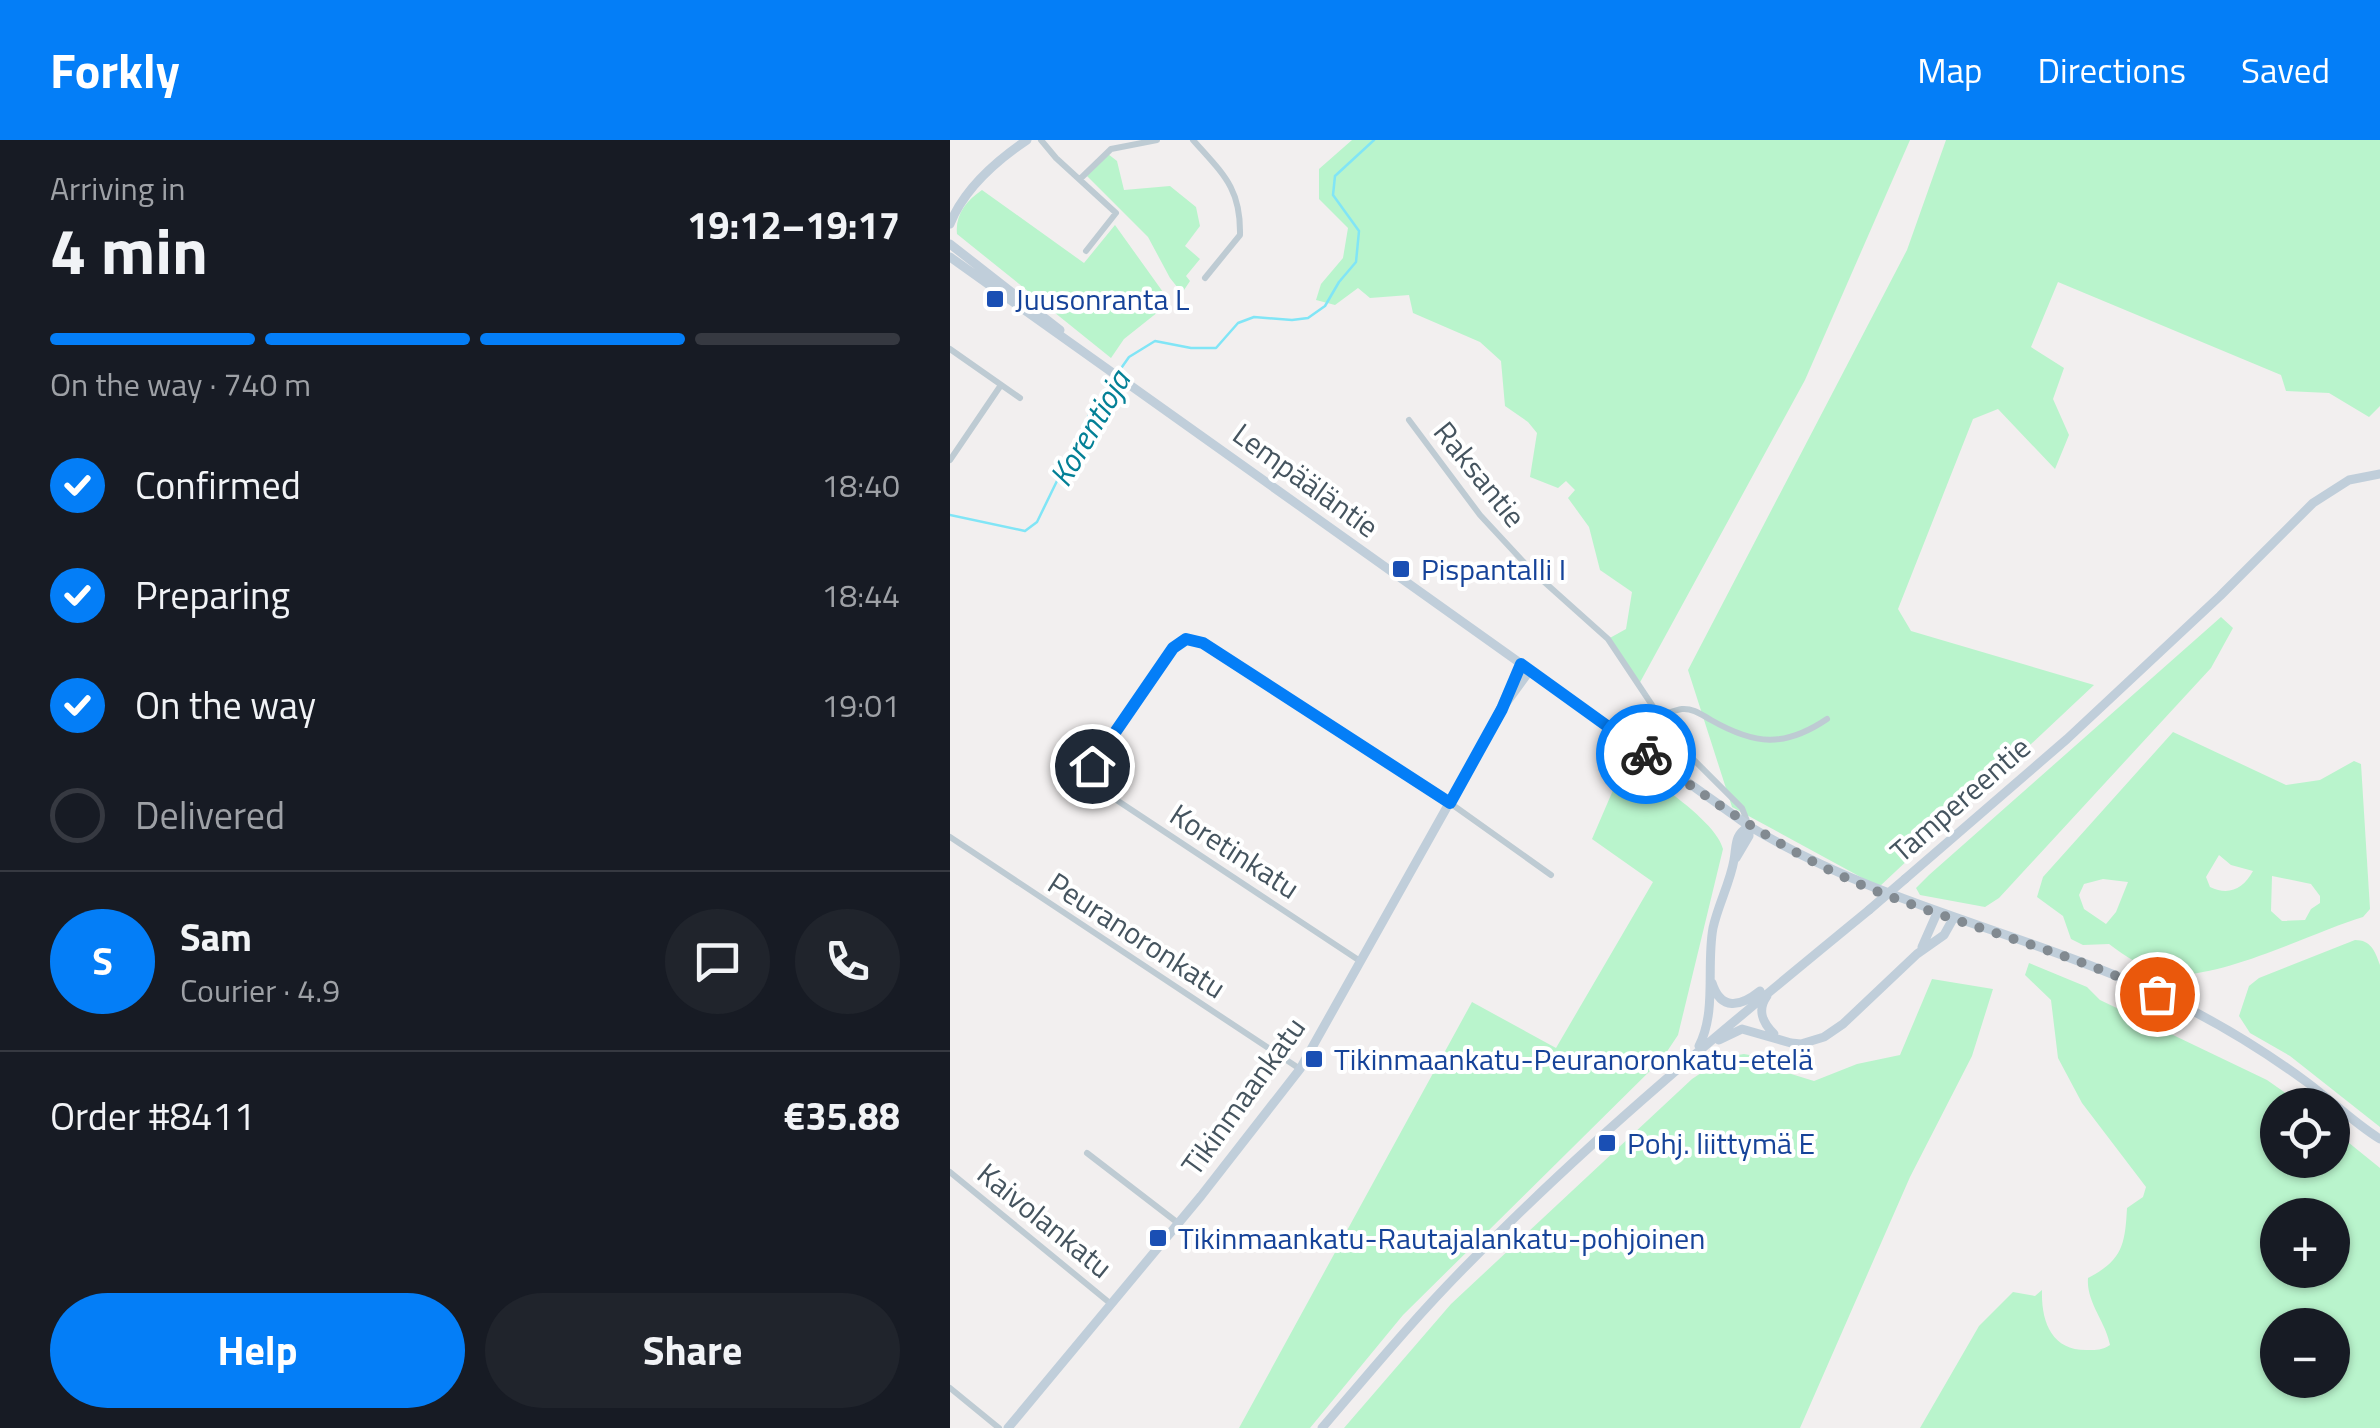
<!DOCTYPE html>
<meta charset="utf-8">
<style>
:root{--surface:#171b24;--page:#20242c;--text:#f1f3f6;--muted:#9ea1a6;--line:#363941;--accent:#047ef7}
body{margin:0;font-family:"Titillium Web",sans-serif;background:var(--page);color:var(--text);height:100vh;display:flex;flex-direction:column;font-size:38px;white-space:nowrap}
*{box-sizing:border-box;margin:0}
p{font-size:32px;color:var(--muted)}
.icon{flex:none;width:55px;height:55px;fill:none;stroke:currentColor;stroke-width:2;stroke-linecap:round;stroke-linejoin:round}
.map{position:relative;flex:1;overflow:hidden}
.drawer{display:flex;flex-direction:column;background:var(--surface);width:950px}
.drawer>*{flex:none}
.fabs{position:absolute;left:1310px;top:948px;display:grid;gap:20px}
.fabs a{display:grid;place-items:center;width:90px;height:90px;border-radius:50%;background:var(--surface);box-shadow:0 2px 8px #0004;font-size:50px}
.pin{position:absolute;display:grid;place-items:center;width:85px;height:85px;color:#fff;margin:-42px;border:5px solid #fff;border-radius:50%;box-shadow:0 2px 10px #0007}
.courier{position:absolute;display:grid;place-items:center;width:100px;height:100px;margin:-50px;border:8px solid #047ef7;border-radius:50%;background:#fff;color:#222;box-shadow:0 2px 12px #0007}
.overview em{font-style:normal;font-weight:700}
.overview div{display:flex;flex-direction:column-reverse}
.overview{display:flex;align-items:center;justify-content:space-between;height:170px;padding:0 50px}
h1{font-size:65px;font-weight:700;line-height:75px}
.bar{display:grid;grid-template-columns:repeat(4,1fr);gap:15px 10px;align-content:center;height:120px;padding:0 50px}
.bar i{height:12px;border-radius:8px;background:var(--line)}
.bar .on{background:var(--accent)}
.bar p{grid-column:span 4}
.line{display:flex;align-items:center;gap:25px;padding:0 50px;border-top:2px solid var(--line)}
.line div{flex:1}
.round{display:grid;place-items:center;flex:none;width:105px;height:105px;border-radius:52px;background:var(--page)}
ol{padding:0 50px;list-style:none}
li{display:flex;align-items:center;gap:30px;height:110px}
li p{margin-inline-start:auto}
li .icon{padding:10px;border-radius:50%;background:var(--accent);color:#fff;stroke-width:4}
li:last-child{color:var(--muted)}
li i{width:55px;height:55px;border:5px solid var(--line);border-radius:50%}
.primary-button{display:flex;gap:20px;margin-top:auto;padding:20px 50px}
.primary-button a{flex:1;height:115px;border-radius:60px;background:var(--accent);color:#fff;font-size:40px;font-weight:700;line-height:115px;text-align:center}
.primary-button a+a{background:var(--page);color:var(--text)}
header{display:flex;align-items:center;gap:60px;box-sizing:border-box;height:140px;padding:0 50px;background:var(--accent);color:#fff}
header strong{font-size:48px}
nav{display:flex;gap:55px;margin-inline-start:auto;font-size:35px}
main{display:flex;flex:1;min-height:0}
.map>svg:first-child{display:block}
.green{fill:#b9f4cc;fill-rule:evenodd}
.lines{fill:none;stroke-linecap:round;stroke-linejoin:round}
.stream{stroke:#81e5f6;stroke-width:2.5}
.street{stroke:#becbd3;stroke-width:6}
.secondary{stroke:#c0ceda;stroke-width:9}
.secondary-bridge{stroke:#c0ceda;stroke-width:9}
.done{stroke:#828a91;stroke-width:10;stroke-dasharray:0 18}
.route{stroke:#047ef7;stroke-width:12}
.transit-dot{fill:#1a4fb4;stroke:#fff;stroke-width:4}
.labels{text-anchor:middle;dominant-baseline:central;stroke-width:8;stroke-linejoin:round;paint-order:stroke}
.transit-label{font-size:30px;fill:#164399;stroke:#fff;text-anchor:start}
.street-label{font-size:30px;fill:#45545f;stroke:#fff}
.water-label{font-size:32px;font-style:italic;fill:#038096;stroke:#fff}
</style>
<header>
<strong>Forkly</strong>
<nav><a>Map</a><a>Directions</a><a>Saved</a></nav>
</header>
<main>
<section class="drawer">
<div class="overview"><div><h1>4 min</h1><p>Arriving in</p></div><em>19:12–19:17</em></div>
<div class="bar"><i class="on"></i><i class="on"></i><i class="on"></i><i></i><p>On the way · 740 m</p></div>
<ol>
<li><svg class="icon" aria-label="check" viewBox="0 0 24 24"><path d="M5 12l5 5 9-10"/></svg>Confirmed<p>18:40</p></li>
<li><svg class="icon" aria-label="check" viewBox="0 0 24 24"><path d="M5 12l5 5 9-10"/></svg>Preparing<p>18:44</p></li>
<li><svg class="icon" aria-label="check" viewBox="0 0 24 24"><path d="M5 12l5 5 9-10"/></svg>On the way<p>19:01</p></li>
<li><i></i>Delivered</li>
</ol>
<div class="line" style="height:180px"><b class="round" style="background:var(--accent);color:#fff">S</b><div><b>Sam</b><p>Courier · 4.9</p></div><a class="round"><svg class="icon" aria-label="chat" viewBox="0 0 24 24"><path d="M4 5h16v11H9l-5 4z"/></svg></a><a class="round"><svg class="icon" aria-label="phone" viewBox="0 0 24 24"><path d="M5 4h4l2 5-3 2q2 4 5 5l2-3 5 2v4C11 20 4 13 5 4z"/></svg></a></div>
<div class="line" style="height:130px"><div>Order #8411</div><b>€35.88</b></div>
<div class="primary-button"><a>Help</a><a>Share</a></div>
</section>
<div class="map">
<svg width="1430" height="1288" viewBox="0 0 1430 1288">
<rect width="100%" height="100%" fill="#f2efef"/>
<path class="green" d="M 402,0 L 960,0 L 855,240 L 688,546 L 658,499 L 676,489 L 682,452 L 650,430 L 639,387 L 618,358 L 625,350 L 616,341 L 608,348 L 580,337 L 587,293 L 578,282 L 555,266 L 551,221 L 530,202 L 463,173 L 459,155 L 420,158 L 408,148 L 385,165 L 366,160 L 371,144 L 393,118 L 398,88 L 369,59 L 369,29 Z
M 996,0 L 1430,0 L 1430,266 L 1419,277 L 1379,253 L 1336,251 L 1331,235 L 1108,142 L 1081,207 L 1114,228 L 1103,259 L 1119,295 L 1105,329 L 1048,269 L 1023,279 L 948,469 L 961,491 L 1144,545 L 929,747 L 782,667 L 738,530 L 957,110 Z
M 158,14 L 167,21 L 174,50 L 220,46 L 246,67 L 250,86 L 235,106 L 250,119 L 236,136 L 240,141 L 232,153 L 220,138 L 198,97 L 137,36 Z
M 32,50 L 134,123 L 165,85 L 218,159 L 213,168 L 174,199 L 161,218 L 7,94 C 5,75 16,61 32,50 Z
M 1271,477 L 1283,488 L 1261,528 L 1049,758 L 1035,767 L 970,755 L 966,748 L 979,735 Z
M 1223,592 L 1336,645 L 1370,640 L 1404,621 L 1411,624 L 1420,769 L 1413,777 C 1362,792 1263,844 1213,833 C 1193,828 1175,816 1159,804 L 1133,805 L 1121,799 L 1113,776 L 1087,757 L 1093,737 ZM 1269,715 L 1281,725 L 1303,731 C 1293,749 1279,756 1260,747 L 1256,737 ZM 1322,736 L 1361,744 L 1370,756 L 1370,763 L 1361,769 L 1355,780 L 1332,781 L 1321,771 ZM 1153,739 L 1178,742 L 1166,772 L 1156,784 L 1134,769 L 1129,755 L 1134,744 Z
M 676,620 C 700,639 766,680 773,709 L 728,895 L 712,919 L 453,1175 L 360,1288 L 289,1288 L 522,862 L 606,908 L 703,742 L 642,699 Z
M 1405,800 C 1421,800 1425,811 1430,825 L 1430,987 L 1340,916 L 1300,893 L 1289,876 L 1299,846 L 1309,838 Z
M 1079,823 L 1137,847 L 1150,860 L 1317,940 L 1350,963 L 1352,965 L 1328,965 L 1328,1020 L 1382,1020 L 1383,990 L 1430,1028 L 1430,1288 L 970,1288 L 1029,1186 L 1063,1152 L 1085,1156 L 1092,1150 C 1091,1182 1102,1211 1138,1210 C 1147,1210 1152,1210 1160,1205 C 1156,1182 1136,1162 1138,1138 C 1173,1120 1175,1104 1177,1068 L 1193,1057 L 1196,1047 L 1132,963 L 1108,918 L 1101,860 L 1075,835 ZM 1328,1075 L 1382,1075 L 1382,1130 L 1328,1130 ZM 1328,1185 L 1382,1185 L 1382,1240 L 1328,1240 Z
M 982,839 L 1043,849 L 1022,916 L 960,1037 L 850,1288 L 394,1288 L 501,1164 L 742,939 L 775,917 L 794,914 L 810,917 L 838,933 L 864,941 L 907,924 L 950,915 Z"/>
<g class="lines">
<path class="stream" d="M 0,375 L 75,391 L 87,382 L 141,271 L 179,217 L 205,201 L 241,208 L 266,208 L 288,183 L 304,177 L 342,180 L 358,178 L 375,166 L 389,142 L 406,122 L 409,91 L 383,55 L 385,36 L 424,0"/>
<path class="street" d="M 91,0 L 106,18 L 166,73 L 136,111
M 243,0 C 273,34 291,48 290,95 L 255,138
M 130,39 L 161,9 L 207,0
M 0,209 L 70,258
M 459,280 L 530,375 L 582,431 L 658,499 L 728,604 L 792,668 L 799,686
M 0,320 L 51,245
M 709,576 C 716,574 725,570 732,569 C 743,568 752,575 761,580 C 805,605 834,608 877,579
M 0,697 L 350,929
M 410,821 L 159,655 C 145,645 137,636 145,618 L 229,502 L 236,499 L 253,503 L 500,663 L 601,735
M 137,1013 L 228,1083
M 0,1032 L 161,1164
M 0,1248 L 49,1288"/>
<path class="secondary" d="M 0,84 C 14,49 46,21 77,0
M 0,104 L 110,190
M 0,117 L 799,686 C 925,762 1054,787 1186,844 C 1247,870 1305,904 1358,943 C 1382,961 1404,983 1430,999
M 556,563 L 580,530
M 786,718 L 799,696 L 799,686
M 955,739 L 1117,599 L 1270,456 L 1363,363 L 1399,340 L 1430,334
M 972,807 L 987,773
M 762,843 C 771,871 790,867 810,851
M 817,856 C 807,870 812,882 824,894
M 769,900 L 792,889 L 841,903 L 851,904 L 874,897 L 893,884 L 967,814 L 994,795 L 1003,779
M 749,906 C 767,871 756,826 763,788 C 768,765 780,743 784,720 C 787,703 784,696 799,686
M 58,1288 L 251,1056 L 350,929 L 543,585 L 571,524
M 372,1288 C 420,1232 467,1175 519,1123 C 643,996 781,883 919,770"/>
<path class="secondary-bridge" d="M 919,770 L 955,739"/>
</g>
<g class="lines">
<path class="done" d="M 696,614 C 769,666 842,717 926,751 C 1019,788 1117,811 1207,854"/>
<path class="route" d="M 142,626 L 223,508 L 236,499 L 253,503 L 500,663 L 552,569 L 571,524 L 696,614"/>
</g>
<g class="transit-dot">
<rect x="35" y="149" width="20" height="20" rx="5"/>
<rect x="441" y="419" width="20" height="20" rx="5"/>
<rect x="354" y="909" width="20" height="20" rx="5"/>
<rect x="647" y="993" width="20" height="20" rx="5"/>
<rect x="198" y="1088" width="20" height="20" rx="5"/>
</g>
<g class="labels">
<g class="transit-label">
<text x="65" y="159">Juusonranta L</text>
<text x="471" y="429">Pispantalli I</text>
<text x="384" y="919">Tikinmaankatu-Peuranoronkatu-etelä</text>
<text x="677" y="1003">Pohj. liittymä E</text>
<text x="228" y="1098">Tikinmaankatu-Rautajalankatu-pohjoinen</text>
</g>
<g class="street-label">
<text transform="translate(530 334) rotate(51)">Raksantie</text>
<text transform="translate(356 340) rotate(36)">Lempääläntie</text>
<text transform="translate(1010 659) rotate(-41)">Tampereentie</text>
<text transform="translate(285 711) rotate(33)">Koretinkatu</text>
<text transform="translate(187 795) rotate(33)">Peuranoronkatu</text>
<text transform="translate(293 956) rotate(-54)">Tikinmaankatu</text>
<text transform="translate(95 1080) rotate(39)">Kaivolankatu</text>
</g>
<g class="water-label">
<text transform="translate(139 288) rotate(-60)">Korentioja</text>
</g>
</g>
</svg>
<div class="fabs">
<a><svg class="icon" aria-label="locate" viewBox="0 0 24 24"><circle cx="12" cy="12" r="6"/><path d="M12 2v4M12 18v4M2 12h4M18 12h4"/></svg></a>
<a>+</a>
<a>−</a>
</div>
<div class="pin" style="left:1207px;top:854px;background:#ea580c"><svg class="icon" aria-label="bag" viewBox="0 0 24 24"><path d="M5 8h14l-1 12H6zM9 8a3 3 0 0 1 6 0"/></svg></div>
<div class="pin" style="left:142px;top:626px;background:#1f2937"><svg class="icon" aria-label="home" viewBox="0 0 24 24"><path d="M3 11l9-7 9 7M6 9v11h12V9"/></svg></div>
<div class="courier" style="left:696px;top:614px"><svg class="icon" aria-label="bike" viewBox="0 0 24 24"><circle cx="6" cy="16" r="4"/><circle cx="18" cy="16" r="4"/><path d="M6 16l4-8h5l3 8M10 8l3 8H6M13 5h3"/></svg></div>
</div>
</main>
